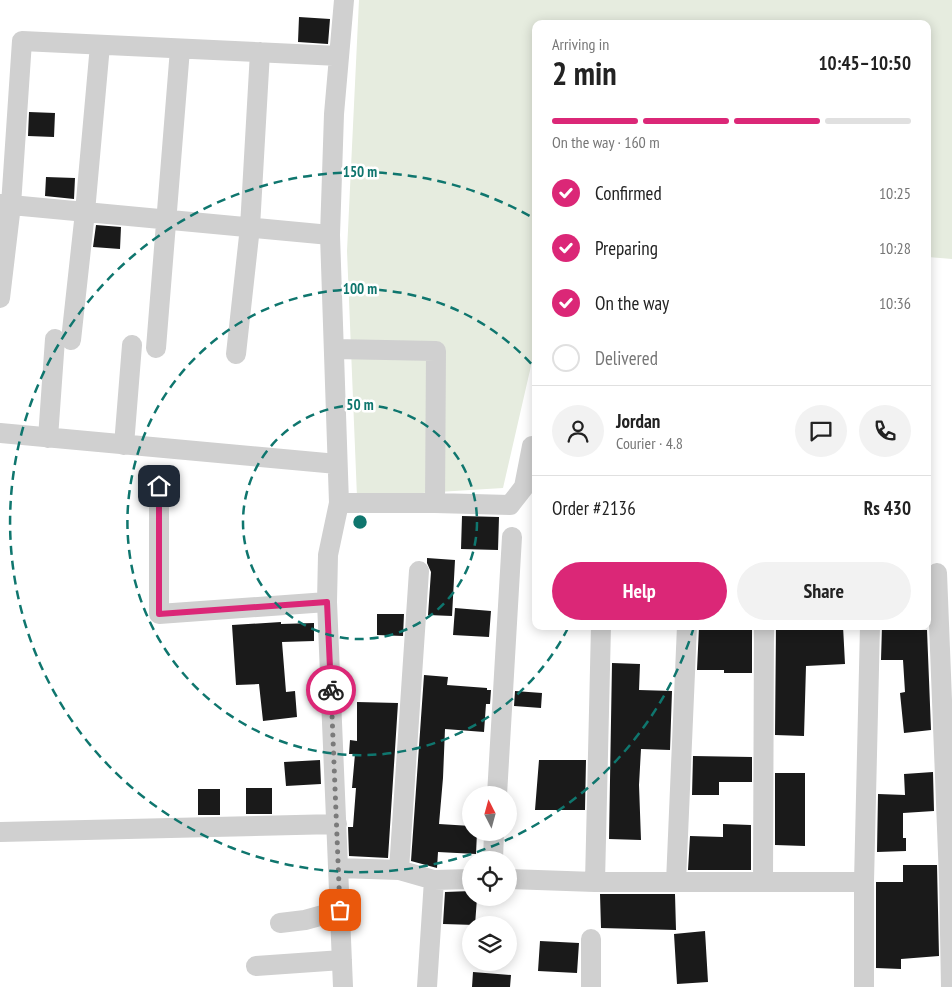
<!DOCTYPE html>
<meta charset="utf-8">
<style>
:root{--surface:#fff;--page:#f2f2f2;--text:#222;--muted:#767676;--line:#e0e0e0;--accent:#db2777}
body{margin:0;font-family:"PT Sans Narrow",sans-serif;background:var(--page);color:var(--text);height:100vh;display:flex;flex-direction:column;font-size:19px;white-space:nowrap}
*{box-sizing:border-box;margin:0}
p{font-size:16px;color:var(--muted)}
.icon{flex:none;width:28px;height:28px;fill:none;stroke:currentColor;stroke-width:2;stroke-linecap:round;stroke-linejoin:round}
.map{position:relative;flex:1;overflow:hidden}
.drawer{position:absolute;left:532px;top:20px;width:399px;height:610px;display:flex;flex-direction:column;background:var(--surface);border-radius:10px;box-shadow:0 2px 12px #0003}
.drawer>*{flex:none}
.needle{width:32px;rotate:354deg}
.fabs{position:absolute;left:462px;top:786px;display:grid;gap:10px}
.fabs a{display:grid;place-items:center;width:55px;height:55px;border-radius:50%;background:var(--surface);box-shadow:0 2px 12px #0003;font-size:25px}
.pin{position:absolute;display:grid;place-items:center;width:42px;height:42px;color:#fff;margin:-21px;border-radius:10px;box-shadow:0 2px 8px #0006}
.courier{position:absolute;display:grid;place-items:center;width:50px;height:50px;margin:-25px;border:4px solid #db2777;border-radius:50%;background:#fff;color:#222;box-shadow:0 1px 6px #0007}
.head em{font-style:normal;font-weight:800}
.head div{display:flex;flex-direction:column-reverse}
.head{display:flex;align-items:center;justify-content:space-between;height:85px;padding:0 20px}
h1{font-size:32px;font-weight:800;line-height:38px}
.bar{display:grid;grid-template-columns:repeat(4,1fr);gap:8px 5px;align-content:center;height:60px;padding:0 20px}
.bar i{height:6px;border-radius:4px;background:var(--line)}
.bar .selected{background:var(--accent)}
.bar p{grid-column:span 4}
.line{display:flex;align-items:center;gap:12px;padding:0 20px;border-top:1px solid var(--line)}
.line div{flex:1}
.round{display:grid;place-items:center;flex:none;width:52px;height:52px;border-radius:26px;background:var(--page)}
ol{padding:0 20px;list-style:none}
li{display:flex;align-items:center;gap:15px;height:55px}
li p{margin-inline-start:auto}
li .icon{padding:5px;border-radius:50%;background:var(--accent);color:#fff;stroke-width:4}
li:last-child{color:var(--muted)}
li i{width:28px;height:28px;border:2px solid var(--line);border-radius:50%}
.button{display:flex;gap:10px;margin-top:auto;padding:10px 20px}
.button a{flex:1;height:58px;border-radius:30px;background:var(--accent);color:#fff;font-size:20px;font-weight:800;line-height:58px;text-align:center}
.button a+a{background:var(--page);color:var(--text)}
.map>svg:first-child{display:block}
.green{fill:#e6ecdf}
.building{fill:#1a1a1a}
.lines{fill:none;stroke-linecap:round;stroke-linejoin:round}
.minor{stroke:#d0d0d0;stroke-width:20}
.done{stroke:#7a7a7a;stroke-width:5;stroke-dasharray:0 9}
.route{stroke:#db2777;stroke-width:6}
.ring{fill:none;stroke:#0f766e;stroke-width:2.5;stroke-dasharray:9 6}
.centre{fill:#0f766e;stroke:#fff;stroke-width:2.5}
.ring-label{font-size:15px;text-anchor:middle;font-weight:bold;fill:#0f766e;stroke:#fff;stroke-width:5;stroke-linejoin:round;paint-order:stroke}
</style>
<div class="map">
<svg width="952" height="987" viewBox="0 0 952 987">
<rect width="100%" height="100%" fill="#fff"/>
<path class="green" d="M 359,0 L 952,0 L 952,259 L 928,257 L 928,24 L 536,24 L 536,344 L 503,488 L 357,497 L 347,251 Z"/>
<path class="building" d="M 299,17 L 330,19 L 328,44 L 298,42 Z
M 29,112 L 55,113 L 54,137 L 28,136 Z
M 46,177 L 75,178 L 74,199 L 45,196 Z
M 96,225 L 121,227 L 120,249 L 93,247 Z
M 462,516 L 499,517 L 498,550 L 461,549 Z
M 427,558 L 455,560 L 452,616 L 428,615 L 431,572 L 427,563 Z
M 455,608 L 491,611 L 489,637 L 453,635 Z
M 377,614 L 404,614 L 403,636 L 377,635 Z
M 281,622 L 281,624 L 314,623 L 314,641 L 282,642 L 286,692 L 295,691 L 297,717 L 263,721 L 259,684 L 236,685 L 232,625 Z
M 725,626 L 752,626 L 752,673 L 724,673 L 724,670 L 697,670 L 699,627 Z
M 776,626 L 843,626 L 845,664 L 806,666 L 804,736 L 775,735 Z
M 882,626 L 898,626 L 898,630 L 927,630 L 931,730 L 904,733 L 900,693 L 905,692 L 903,660 L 881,660 Z
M 612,663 L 640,664 L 639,690 L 672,691 L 670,750 L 641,749 L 639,785 L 641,840 L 609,839 Z
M 424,675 L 448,677 L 447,685 L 487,688 L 487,690 L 491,690 L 490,704 L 486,704 L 484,732 L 445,729 L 443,778 L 439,824 L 471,826 L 471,832 L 477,832 L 476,854 L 438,852 L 437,868 L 411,861 Z
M 515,691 L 542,693 L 541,708 L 514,706 Z
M 357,702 L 398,703 L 388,858 L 349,856 L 348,827 L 353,827 L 356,788 L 352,788 L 355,754 L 349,754 L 350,740 L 357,741 Z
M 693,756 L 752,757 L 752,782 L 719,782 L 719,795 L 692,795 Z
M 320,760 L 321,784 L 286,786 L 284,762 Z
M 539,760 L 586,760 L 585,810 L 535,810 Z
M 933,772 L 934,811 L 903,813 L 903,838 L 906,838 L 906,851 L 877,852 L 878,794 L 905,795 L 904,774 Z
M 775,773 L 805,773 L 805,846 L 775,845 Z
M 246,788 L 272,788 L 272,814 L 246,814 Z
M 198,789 L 220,789 L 220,815 L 198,815 Z
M 723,824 L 751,825 L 751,870 L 688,870 L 690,836 L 723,837 Z
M 903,865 L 937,865 L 939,956 L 901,959 L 901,969 L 876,968 L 876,882 L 903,882 Z
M 471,891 L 471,898 L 477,898 L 475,925 L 443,924 L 445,892 Z
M 600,894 L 675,894 L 676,930 L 601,928 Z
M 705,931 L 708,982 L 677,984 L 674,934 Z
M 540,941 L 579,943 L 577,973 L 538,971 Z
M 473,972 L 511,975 L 510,987 L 472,987 Z"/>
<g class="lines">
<path class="minor" d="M 0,204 L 330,235
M 0,298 L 11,205 L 22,41 L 339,56
M 71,340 L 85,212 L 100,45
M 156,348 L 180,49
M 335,349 L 436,351 L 435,503 L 510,505 L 524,487 L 532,446
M 236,354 L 250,227 L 260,52
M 0,433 L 337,464
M 48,438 L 55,339
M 124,445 L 132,345
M 159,486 L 159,614 L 327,602
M 339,503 L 435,503
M 937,573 L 949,879 L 951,987
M 497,795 L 512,537
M 0,832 L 337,824
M 493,860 L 494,832
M 339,868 L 399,870 L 434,880 L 471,879
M 399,870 L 419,571
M 509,879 L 595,882 L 864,882
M 763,881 L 764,626
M 595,882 L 601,626
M 676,882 L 687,626
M 280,923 L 305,920 L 341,910
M 256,966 L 342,960
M 343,987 L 327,602 L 328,555 L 339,503 L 330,235 L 334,114 L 344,0
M 427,987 L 434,880
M 591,987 L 591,939
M 864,987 L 864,882 L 870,626"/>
</g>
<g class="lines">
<path class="done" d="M 331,690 L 340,910"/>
<path class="route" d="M 159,486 L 159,614 L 327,602 L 331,690"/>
</g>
<g class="ring">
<circle cx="360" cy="522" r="117"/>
<path d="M568 628A233 233 0 1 1 536 369"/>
<path d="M694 627A350 350 0 1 1 535 219"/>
</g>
<circle cx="360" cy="522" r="8" class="centre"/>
<g class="ring-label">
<text x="360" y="177">150 m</text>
<text x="360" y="294">100 m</text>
<text x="360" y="410">50 m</text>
</g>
</svg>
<div class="fabs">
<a><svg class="needle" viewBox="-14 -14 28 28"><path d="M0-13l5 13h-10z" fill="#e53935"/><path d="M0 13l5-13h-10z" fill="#767676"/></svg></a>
<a><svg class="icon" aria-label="locate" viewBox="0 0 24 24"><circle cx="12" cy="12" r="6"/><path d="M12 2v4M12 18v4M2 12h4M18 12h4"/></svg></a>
<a><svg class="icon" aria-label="layers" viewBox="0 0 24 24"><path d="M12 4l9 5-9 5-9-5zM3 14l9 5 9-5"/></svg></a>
</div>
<div class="pin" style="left:340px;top:910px;background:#ea580c"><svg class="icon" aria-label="bag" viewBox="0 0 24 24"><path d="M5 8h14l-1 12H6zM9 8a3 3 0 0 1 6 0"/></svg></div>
<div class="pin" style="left:159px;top:486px;background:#1f2937"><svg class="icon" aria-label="home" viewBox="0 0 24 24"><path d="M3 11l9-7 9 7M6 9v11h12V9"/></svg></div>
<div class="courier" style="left:331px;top:690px"><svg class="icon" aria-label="bike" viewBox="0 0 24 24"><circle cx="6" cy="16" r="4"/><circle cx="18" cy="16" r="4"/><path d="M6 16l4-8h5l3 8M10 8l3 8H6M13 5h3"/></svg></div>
<section class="drawer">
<div class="head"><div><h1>2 min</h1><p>Arriving in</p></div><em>10:45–10:50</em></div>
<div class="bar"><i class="selected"></i><i class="selected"></i><i class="selected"></i><i></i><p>On the way · 160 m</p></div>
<ol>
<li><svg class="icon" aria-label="check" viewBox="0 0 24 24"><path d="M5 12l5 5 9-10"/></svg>Confirmed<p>10:25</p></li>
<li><svg class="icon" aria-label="check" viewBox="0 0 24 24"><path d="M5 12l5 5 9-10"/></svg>Preparing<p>10:28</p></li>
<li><svg class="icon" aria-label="check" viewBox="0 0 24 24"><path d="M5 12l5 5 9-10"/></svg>On the way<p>10:36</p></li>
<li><i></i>Delivered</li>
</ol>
<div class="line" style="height:90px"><a class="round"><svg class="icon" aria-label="person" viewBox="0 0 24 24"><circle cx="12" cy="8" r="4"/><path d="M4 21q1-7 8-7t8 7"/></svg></a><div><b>Jordan</b><p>Courier · 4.8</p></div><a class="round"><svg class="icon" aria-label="chat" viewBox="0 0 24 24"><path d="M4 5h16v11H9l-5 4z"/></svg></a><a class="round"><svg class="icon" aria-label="phone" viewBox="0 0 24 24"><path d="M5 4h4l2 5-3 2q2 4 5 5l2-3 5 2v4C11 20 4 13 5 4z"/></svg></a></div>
<div class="line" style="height:65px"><div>Order #2136</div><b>Rs 430</b></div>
<div class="button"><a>Help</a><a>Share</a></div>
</section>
</div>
